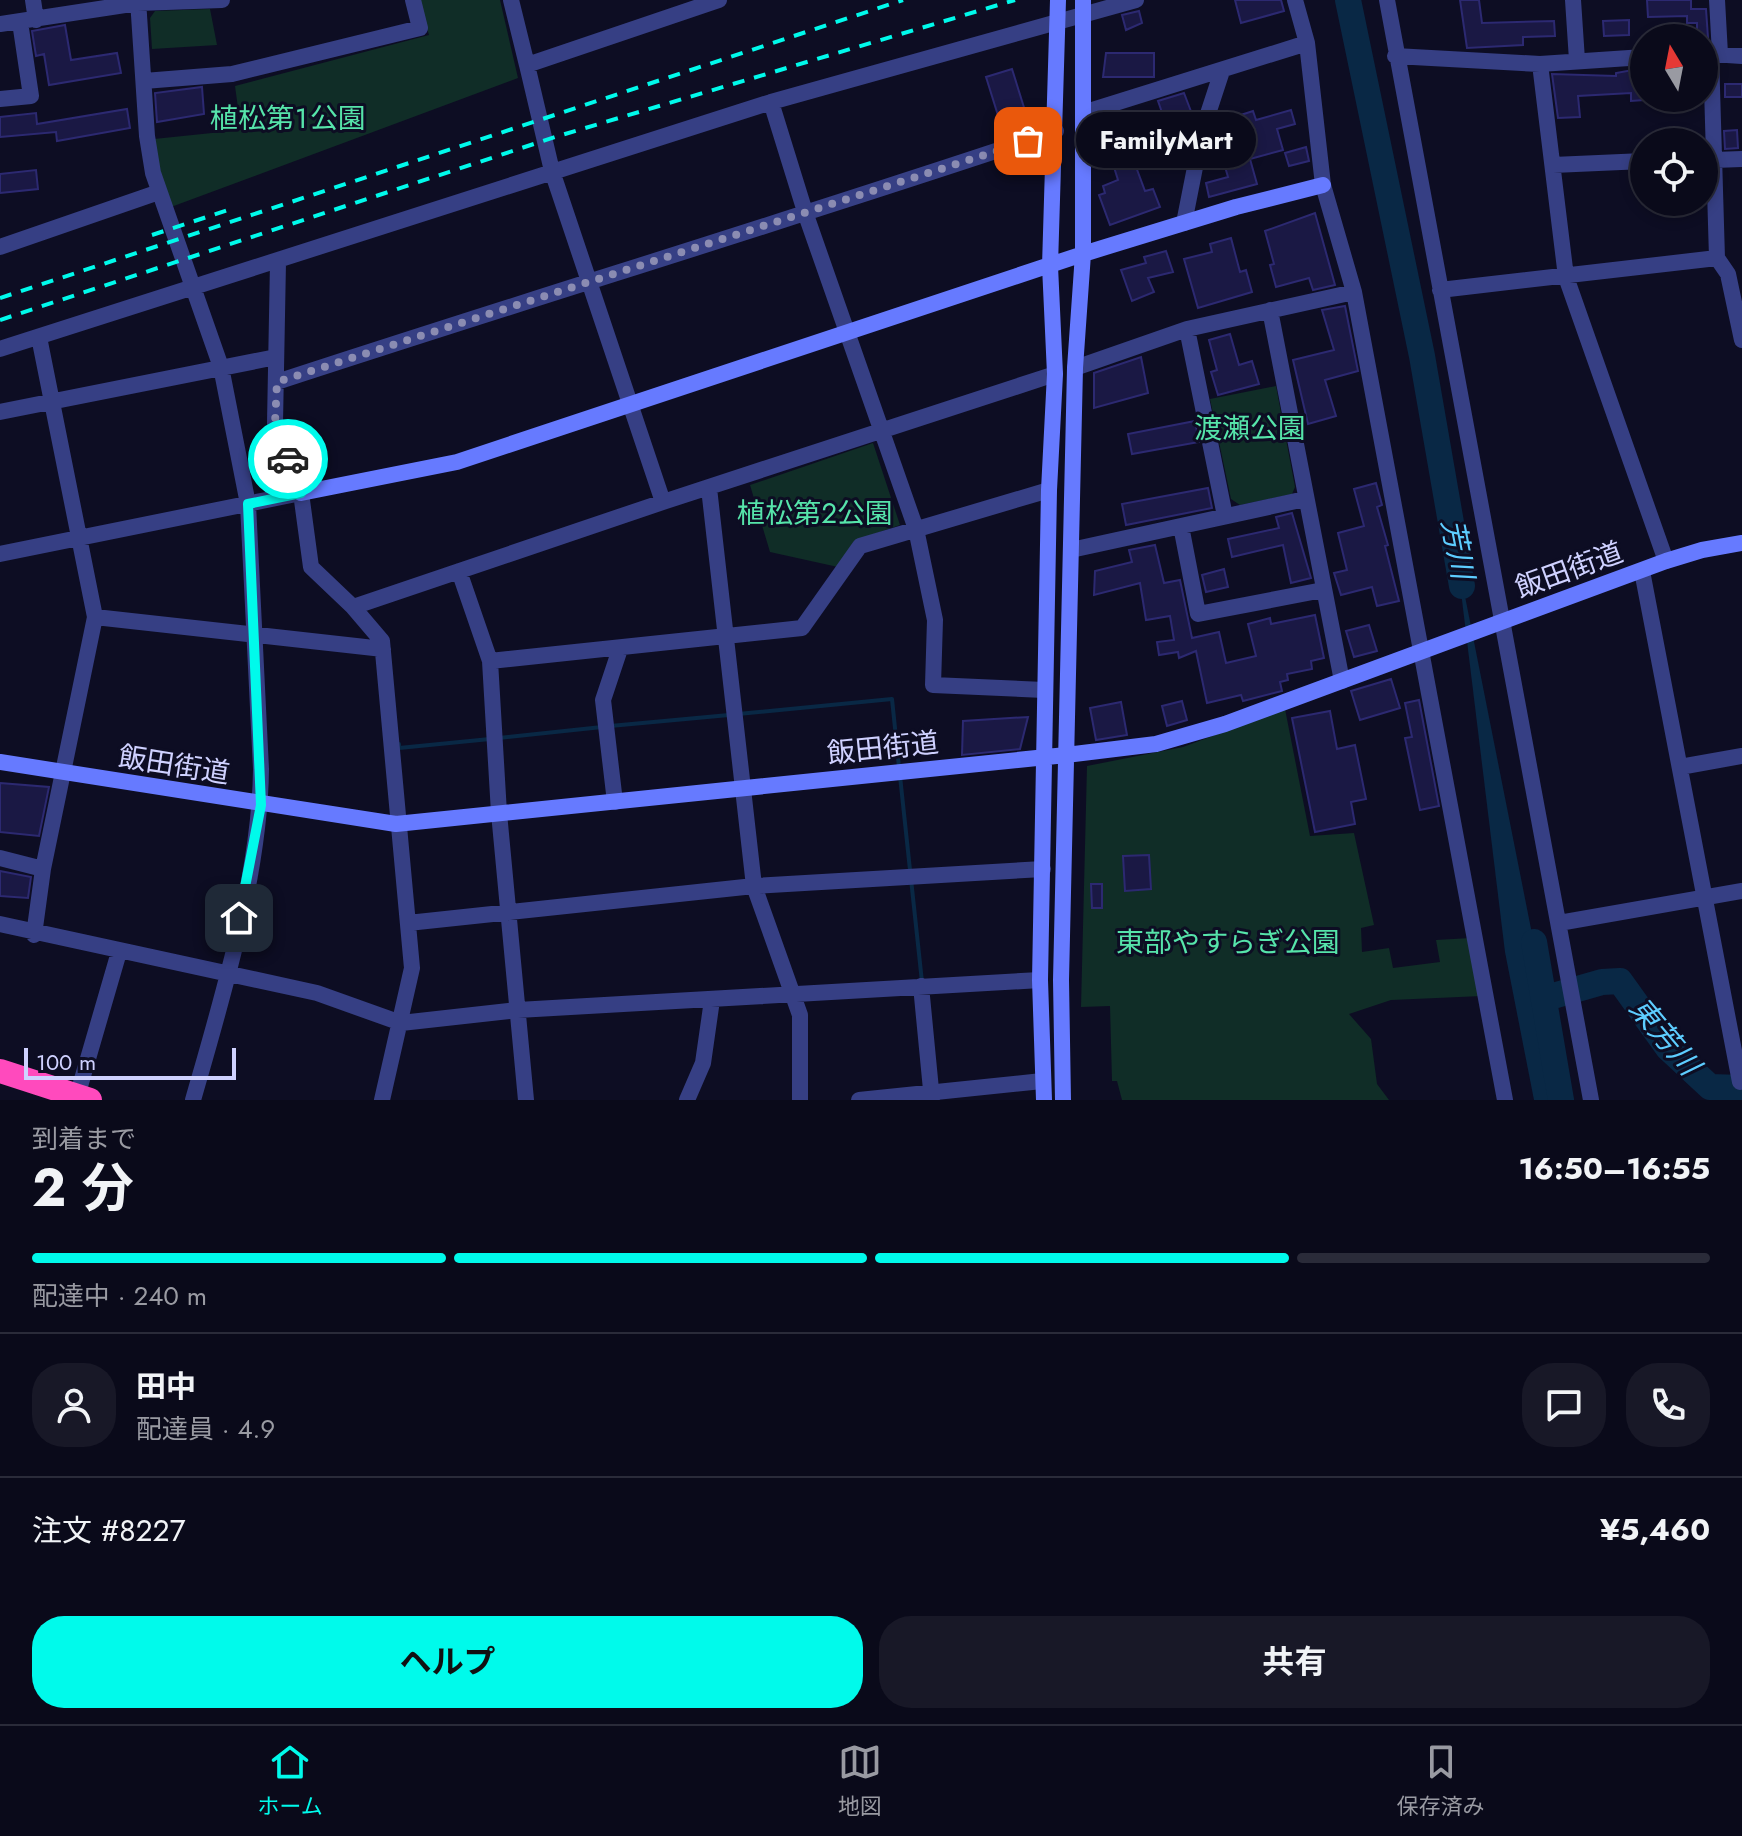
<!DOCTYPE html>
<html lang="ja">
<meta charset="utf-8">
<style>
:root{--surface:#0a0a1a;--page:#181827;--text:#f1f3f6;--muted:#999aa2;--line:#2a2b39;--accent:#00faeb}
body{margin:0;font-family:Jost,"Noto Sans JP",sans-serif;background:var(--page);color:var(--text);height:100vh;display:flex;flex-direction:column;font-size:30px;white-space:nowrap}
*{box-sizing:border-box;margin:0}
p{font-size:26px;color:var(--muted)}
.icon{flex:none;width:44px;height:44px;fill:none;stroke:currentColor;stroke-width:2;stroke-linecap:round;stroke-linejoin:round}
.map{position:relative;height:1100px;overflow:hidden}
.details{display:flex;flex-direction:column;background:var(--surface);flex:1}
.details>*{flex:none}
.needle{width:52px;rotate:350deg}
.controls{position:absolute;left:1630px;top:24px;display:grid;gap:16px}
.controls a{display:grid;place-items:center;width:88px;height:88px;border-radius:50%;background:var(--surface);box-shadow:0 4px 12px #0003,0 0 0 2px var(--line);font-size:40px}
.scale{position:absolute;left:24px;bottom:20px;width:212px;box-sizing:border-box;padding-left:8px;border:4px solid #cfd1ff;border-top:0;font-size:22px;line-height:28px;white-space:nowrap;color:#cfd1ff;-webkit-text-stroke:6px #0d0d23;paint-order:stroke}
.pin{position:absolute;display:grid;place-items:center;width:68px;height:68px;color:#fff;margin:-34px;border-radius:16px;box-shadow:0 4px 12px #0006}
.courier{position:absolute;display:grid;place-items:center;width:80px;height:80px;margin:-40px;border:6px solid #00faeb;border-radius:50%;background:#fff;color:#222;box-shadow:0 2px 10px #0007}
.bubble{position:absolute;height:56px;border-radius:28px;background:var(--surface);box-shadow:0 4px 12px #0003,0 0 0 2px var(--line);font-size:26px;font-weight:700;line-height:56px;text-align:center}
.summary em{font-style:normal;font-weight:700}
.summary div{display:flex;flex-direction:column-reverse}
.summary{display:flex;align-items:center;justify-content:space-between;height:136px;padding:0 32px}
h1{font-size:52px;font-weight:700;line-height:60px}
.bar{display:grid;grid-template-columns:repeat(4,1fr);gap:12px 8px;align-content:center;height:96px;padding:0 32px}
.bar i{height:10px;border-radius:6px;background:var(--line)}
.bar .selected{background:var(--accent)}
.bar p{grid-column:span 4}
.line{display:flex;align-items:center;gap:20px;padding:0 32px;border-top:2px solid var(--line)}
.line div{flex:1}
.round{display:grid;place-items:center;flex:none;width:84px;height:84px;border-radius:32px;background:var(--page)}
.cta{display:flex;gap:16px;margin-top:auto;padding:16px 32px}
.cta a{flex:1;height:92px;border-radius:32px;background:var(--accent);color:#111;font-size:32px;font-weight:700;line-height:92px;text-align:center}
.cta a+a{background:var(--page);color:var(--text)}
.tabs{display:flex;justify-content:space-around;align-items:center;height:112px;border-top:2px solid var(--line);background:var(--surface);font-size:22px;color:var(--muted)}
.tabs a{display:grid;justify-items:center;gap:4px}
.tabs .selected{color:var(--accent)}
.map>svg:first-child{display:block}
.green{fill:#102d27}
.water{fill:#092845}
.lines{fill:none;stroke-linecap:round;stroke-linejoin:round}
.stream{stroke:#092845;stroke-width:4}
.river{stroke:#092845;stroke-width:26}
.building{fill:#1a1844;stroke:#2c2971;stroke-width:2}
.street{stroke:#363f84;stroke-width:16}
.secondary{stroke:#667aff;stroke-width:16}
.highway{stroke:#ff4abd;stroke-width:24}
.rail{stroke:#00faeb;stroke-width:4;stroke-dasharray:12 10;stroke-linecap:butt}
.done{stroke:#8b8cb2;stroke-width:8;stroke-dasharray:0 14.4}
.route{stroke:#00faeb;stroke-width:10}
.labels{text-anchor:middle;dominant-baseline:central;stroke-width:6;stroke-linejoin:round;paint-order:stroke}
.park-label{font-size:28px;fill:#56e4aa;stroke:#0d0d23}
.street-label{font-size:28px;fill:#cfd1ff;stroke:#0d0d23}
.water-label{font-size:30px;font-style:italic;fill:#5dcdff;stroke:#0d0d23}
</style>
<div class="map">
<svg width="1742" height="1100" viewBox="0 0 1742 1100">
<rect width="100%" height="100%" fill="#0d0d23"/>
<path class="green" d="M 418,0 L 500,0 L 518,78 L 171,207 L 156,163 L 154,139 L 241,130 L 235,86 L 429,35 Z
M 210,9 L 217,45 L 152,49 L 150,18 L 155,11 Z
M 1276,386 L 1295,487 L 1292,494 L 1240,505 L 1231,499 L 1210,399 Z
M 873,443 L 900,525 L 854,541 L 838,567 L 770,552 L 750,485 Z
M 1285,709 L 1310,836 L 1354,833 L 1374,925 L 1361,928 L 1362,952 L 1389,948 L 1393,968 L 1440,962 L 1436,940 L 1471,938 L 1482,996 L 1391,1000 L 1349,1014 L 1371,1039 L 1377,1084 L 1389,1100 L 1122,1100 L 1117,1081 L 1112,1081 L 1110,1006 L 1081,1007 L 1087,766 L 1183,747 Z"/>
<path class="water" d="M 1456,551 L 1565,1100 L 1534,1100 L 1505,952 Z"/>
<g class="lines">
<path class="stream" d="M 738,714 L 892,699 L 899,767
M 610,726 L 729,715
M 499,738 L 602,727
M 399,744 L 399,748 L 490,739
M 900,776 L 910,870
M 911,879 L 922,982"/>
<path class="river" d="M 1348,0 L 1422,356 L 1462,586
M 1534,942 L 1561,1100
M 1546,998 L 1602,982 L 1620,981 L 1668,1048 L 1710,1087 L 1742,1088"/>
</g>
<path class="building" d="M 1235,0 L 1281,0 L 1284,11 L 1241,23 Z
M 1460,0 L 1479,0 L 1482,23 L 1554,21 L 1555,36 L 1523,37 L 1523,45 L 1467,48 Z
M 1647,0 L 1691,0 L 1691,9 L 1706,9 L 1708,38 L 1697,38 L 1697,23 L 1687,23 L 1687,16 L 1648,17 Z
M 1139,11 L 1142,23 L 1126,30 L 1122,15 Z
M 1629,20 L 1629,35 L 1604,36 L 1603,21 Z
M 65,25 L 71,60 L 117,53 L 121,73 L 49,85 L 44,54 L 36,56 L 32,31 Z
M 1106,53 L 1154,53 L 1154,77 L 1103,77 Z
M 1644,68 L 1644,100 L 1631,101 L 1631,93 L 1578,96 L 1580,117 L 1558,118 L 1552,74 L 1616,76 L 1616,73 Z
M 1012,69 L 1027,117 L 1001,125 L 986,77 Z
M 1725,84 L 1742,84 L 1742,97 L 1725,97 Z
M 202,87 L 204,114 L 157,122 L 155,93 Z
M 1184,93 L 1192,114 L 1165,121 L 1158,101 Z
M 127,109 L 130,128 L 57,141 L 56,132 L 0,137 L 0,117 L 36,113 L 37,124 Z
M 1291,110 L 1295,124 L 1277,129 L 1283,150 L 1250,159 L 1257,184 L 1209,197 L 1206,183 L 1228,177 L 1221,153 L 1228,151 L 1219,122 L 1253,111 L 1256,120 Z
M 1737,130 L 1738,148 L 1725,149 L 1724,131 Z
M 1126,140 L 1145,191 L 1153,189 L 1160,207 L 1110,225 L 1099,195 L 1105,193 L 1103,186 L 1118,180 L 1107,145 Z
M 1306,147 L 1309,161 L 1289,166 L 1285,153 Z
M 36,170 L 38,189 L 0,193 L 0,174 Z
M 1315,213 L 1335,285 L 1313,290 L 1309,278 L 1276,287 L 1270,265 L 1274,264 L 1265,231 Z
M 1231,238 L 1240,272 L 1246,270 L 1252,292 L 1198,308 L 1184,259 L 1212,252 L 1210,244 Z
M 1166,251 L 1173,272 L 1148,278 L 1154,292 L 1132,301 L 1121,270 L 1146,263 L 1144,257 Z
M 1345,306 L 1358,371 L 1325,380 L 1336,416 L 1308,424 L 1293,360 L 1334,350 L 1322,310 Z
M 1230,334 L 1239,365 L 1252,361 L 1259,384 L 1218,395 L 1211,372 L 1217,370 L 1209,340 Z
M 1141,357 L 1148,393 L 1094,408 L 1094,373 Z
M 1195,421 L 1199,442 L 1132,454 L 1128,434 Z
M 1376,483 L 1382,505 L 1377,507 L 1388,545 L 1385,546 L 1399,601 L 1377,606 L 1372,587 L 1341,595 L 1334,573 L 1347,570 L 1338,533 L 1364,526 L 1354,489 Z
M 1208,488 L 1212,508 L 1126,525 L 1122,504 Z
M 1292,513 L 1311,578 L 1291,583 L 1283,545 L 1232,557 L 1228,539 L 1279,528 L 1276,517 Z
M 1155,545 L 1164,583 L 1180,580 L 1192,638 L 1219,632 L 1226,663 L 1256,656 L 1248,624 L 1270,618 L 1271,624 L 1315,615 L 1324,658 L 1311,661 L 1312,669 L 1287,674 L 1288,680 L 1280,682 L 1282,691 L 1243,701 L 1241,695 L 1207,703 L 1196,651 L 1179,658 L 1178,652 L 1159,655 L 1157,642 L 1174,640 L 1170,616 L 1146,620 L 1140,583 L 1094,595 L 1095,571 L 1132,562 L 1129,550 Z
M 1224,569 L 1228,587 L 1206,592 L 1202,575 Z
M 1369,625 L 1377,651 L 1354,657 L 1346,631 Z
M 1391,679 L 1400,708 L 1360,720 L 1351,691 Z
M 1419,700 L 1439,806 L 1420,810 L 1405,738 L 1412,737 L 1405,703 Z
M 1182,701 L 1187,720 L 1167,726 L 1162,706 Z
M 1121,702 L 1127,735 L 1096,740 L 1090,708 Z
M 1330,711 L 1337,749 L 1355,745 L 1366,799 L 1351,802 L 1355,824 L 1315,832 L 1292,718 Z
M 1028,717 L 1020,749 L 962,755 L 963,721 Z
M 0,783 L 49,787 L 39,836 L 0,832 Z
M 1149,855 L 1151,889 L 1125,891 L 1123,856 Z
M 0,871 L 31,877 L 28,898 L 0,896 Z
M 1091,884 L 1102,884 L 1102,908 L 1092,908 Z"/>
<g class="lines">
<path class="street" d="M 33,0 L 36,20
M 138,0 L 147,136 L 153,173 L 221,367 L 248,504 L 261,769 C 260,874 222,999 193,1100
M 511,0 L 527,65 L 719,0
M 1295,0 L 1307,43 L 1323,185 L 1354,292 L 1505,1100
M 1387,0 L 1591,1100
M 1573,0 L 1577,60
M 1717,0 L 1720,54
M 0,24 L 138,3 L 222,0
M 1711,54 L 1717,258 L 1728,274 L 1742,340
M 1712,54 L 1742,56
M 1395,56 L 1540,64 L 1644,57
M 1540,64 L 1566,277 L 1666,561
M 527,65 L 552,171 L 663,502 L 1055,374
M 144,81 L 232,74 L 420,28 L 413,0
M 0,99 L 31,96 L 20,22
M 771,102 L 806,215 L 916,529 L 935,620 L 933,685 L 1044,690
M 1083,113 L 1307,43
M 1714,160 L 1742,159
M 1553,165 L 1644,161
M 1184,223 L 1202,132 L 1222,71
M 0,247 L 159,192
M 278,262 L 275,423 L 301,493 L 311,567 L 353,607
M 1440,290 L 1717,258
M 1270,310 L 1342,681
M 1187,329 L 1225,516
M 0,349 L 771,102 L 1136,0
M 1075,368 L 1187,329 L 1354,292
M 277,382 C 536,297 797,218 1056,131
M 0,412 L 276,357
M 709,488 L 754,886 L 800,1015 L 800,1100
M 1181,526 L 1198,614 L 1323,590
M 1071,550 L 1305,499
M 0,554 L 301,493
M 459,571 L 490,661 L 499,813 L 526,1100
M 1642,571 L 1740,1082
M 95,617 L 383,649
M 490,661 L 802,628 L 860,546 L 1049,490
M 1680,767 L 1742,756
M 615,802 L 603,700 L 620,649
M 0,858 L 43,869
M 408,923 L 754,886 L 1043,869
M 1559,923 L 1742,891
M 0,924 L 317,993 L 401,1023 L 518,1010 L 1040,980
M 34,935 L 43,869 L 95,617 L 39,337
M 921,986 L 932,1100
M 76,1100 L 119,952
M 382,1100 L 412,968 L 382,641 L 353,607 L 663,502
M 687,1100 L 703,1063 L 712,1000
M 859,1100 L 1042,1081"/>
<path class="secondary" d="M 301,493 L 457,462 L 1083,254 L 1236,207 L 1323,185
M 0,762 L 396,824 L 1066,755 L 1156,744 L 1225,724 L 1666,561 L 1702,550 L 1742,543
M 1044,1100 L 1040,980 L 1049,490 L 1055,374 L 1050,266 L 1058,0
M 1063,1100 L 1061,980 L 1075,368 L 1083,254 L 1083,0"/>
<path class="highway" d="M 0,1071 L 90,1100"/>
<path class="rail" d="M 152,235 L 228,210
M 0,298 L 903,0
M 0,320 L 555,137 L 1015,0"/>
</g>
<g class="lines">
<path class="done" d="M 288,459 L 275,423 L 277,382 L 1028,141"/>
<path class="route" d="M 239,918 L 261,805 L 248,504 L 301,493 L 288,459"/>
</g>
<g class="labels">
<g class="park-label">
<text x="288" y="118">植松第１公園</text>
<text x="1250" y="428">渡瀬公園</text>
<text x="815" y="513">植松第２公園</text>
<text x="1228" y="942">東部やすらぎ公園</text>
</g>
<g class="street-label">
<text transform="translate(1569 570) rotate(-20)">飯田街道</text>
<text transform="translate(883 748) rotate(-6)">飯田街道</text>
<text transform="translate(174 765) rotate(9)">飯田街道</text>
</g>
<g class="water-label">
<text transform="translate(1458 549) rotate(79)">芳川</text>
<text transform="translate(1665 1036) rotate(50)">東芳川</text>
</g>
</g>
</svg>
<div class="controls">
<a><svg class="needle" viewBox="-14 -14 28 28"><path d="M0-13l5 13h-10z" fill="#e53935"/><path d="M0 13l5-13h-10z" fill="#999aa2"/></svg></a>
<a><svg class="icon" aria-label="locate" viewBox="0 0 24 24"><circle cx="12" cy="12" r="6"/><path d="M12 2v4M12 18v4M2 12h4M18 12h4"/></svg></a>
</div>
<div class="scale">100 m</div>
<div class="pin" style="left:1028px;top:141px;background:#ea580c"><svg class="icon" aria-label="bag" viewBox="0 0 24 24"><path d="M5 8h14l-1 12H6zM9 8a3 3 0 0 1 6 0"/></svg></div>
<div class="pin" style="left:239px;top:918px;background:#1f2937"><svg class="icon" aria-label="home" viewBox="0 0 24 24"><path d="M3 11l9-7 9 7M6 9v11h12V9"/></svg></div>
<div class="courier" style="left:288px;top:459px"><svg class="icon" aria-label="car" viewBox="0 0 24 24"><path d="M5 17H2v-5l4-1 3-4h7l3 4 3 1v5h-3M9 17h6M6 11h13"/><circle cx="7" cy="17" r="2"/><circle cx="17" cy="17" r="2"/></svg></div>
<div class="bubble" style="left:1076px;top:112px;width:180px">FamilyMart</div>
</div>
<section class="details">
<div class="summary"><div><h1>2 分</h1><p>到着まで</p></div><em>16:50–16:55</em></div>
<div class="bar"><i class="selected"></i><i class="selected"></i><i class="selected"></i><i></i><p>配達中 · 240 m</p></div>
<div class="line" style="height:144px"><a class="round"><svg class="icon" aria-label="person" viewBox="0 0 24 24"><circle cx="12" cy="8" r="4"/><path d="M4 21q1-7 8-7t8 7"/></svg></a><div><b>田中</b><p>配達員 · 4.9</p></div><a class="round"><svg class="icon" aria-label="chat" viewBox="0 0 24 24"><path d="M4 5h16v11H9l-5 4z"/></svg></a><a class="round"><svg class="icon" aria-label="phone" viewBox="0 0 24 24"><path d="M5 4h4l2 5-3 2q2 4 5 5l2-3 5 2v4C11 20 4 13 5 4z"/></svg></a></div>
<div class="line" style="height:104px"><div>注文 #8227</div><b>¥5,460</b></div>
<div class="cta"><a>ヘルプ</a><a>共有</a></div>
</section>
<nav class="tabs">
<a class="selected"><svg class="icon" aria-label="home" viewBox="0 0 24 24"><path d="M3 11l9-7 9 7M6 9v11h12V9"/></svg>ホーム</a>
<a><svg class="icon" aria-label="map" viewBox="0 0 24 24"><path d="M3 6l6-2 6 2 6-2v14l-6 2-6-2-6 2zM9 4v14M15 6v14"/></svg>地図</a>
<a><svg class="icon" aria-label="saved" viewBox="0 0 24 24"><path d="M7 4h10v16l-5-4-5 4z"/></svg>保存済み</a>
</nav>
